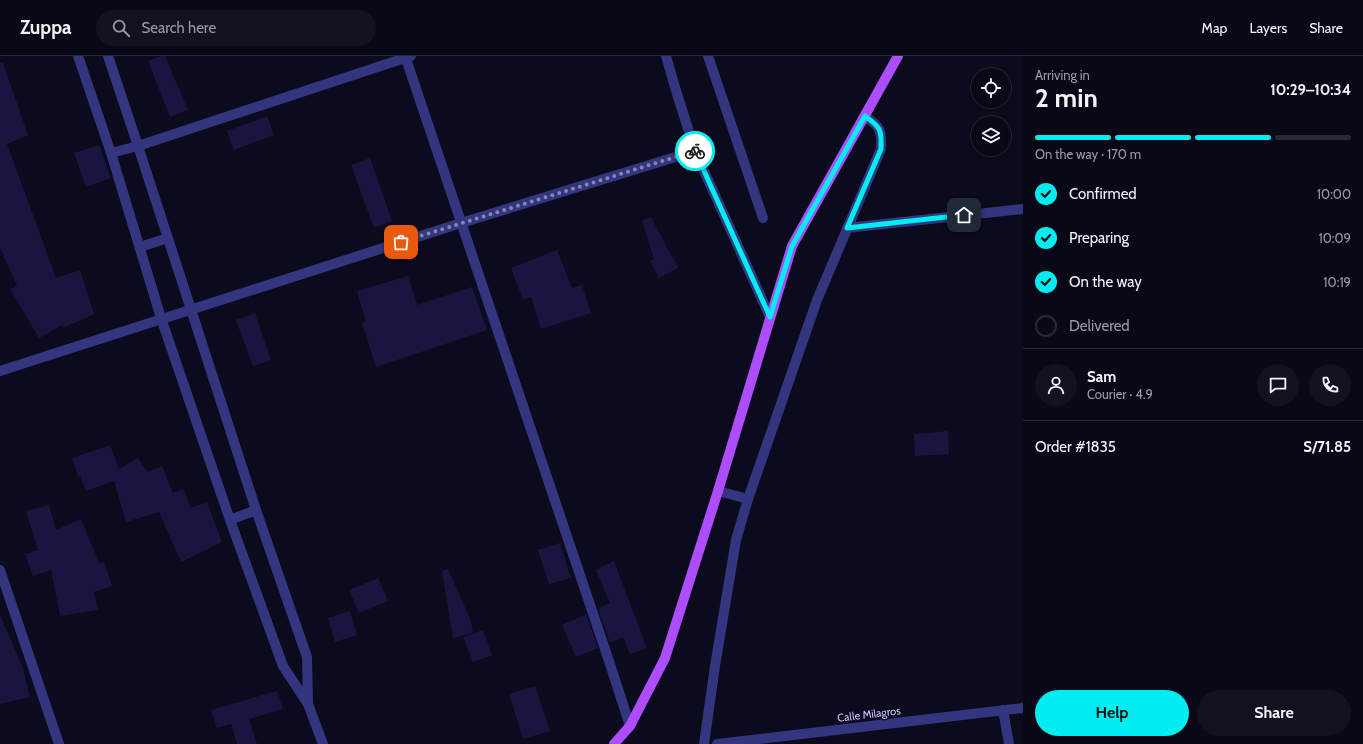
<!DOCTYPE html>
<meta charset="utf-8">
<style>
:root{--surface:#090816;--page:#12111f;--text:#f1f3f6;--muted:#999aa1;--line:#292935;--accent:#00edf1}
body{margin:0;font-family:Cabin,sans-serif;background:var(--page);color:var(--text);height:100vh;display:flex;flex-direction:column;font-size:15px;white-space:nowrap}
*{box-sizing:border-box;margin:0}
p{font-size:13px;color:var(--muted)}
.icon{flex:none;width:22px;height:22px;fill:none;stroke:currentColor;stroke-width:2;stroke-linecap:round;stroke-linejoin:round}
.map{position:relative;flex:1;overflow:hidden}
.details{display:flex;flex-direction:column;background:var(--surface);width:340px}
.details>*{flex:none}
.fabs{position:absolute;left:971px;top:12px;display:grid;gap:8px}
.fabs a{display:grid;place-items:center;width:40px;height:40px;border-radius:50%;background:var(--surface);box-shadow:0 1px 3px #0004,0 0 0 1px var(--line);font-size:20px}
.pin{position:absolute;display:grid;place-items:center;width:34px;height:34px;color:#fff;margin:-17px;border-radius:8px;box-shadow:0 2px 6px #0006}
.courier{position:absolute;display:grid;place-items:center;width:40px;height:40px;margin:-20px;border:3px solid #00edf1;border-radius:50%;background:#fff;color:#222;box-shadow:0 1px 5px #0007}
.summary em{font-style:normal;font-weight:700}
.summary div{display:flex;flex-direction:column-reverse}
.summary{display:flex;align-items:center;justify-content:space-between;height:68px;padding:0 12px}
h1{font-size:26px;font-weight:700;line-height:30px}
.bar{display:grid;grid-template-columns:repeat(4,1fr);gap:6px 4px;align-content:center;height:48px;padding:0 12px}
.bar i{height:5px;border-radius:3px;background:var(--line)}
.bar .selected{background:var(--accent)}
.bar p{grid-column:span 4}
.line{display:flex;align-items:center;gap:10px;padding:0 12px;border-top:1px solid var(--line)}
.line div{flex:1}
.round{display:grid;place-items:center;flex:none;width:42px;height:42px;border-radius:21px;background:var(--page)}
ol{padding:0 12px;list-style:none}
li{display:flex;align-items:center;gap:12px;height:44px}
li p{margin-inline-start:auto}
li .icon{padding:4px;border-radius:50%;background:var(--accent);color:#111;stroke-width:4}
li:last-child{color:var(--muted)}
li i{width:22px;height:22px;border:2px solid var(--line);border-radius:50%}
.primary-button{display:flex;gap:8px;margin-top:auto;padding:8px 12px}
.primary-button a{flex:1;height:46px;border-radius:24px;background:var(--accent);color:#111;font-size:16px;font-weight:700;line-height:46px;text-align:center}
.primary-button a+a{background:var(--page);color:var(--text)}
header{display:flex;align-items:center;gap:24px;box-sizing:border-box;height:56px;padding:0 20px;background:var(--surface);border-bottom:1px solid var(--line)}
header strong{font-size:19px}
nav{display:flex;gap:22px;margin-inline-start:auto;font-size:14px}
.search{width:280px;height:36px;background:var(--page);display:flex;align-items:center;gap:10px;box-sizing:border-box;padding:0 14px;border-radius:22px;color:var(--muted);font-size:15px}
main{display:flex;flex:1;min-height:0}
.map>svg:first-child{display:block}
.building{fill:#1a153f}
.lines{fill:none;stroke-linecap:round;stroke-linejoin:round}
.minor{stroke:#33367f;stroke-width:10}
.primary{stroke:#ad4dff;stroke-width:10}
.done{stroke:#8684b0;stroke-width:4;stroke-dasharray:0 7.2}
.route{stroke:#00edf1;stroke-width:5}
.labels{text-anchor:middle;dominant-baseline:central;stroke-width:3;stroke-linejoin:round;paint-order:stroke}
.street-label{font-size:11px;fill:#c8c6ff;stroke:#0c0a1d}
</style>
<header>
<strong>Zuppa</strong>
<div class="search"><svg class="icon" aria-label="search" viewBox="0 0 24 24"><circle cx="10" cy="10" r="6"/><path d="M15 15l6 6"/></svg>Search here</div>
<nav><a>Map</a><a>Layers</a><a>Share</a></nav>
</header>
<main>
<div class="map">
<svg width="1023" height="688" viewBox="0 0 1023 688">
<rect width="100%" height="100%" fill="#0c0a1d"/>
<path class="building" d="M 160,0 L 165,0 L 188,54 L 170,61 L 148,5 Z
M 0,7 L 3,7 L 28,79 L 7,88 L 56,222 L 80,214 L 94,258 L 63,272 L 62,269 L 39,282 L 10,233 L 17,230 L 0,192 Z
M 267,60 L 274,79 L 234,94 L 227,75 Z
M 99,89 L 111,122 L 86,131 L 74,97 Z
M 370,102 L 392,165 L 374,172 L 351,109 Z
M 651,161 L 678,212 L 659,222 L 650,205 L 654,203 L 642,165 Z
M 557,194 L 572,232 L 582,229 L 591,257 L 541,273 L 531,241 L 523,244 L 511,212 Z
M 408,220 L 417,249 L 472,231 L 487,274 L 376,311 L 362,267 L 366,266 L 357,235 Z
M 255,257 L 271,304 L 253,310 L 236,264 Z
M 948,375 L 949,398 L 915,400 L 914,378 Z
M 110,389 L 119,413 L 138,402 L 147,416 L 162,410 L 173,437 L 183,433 L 191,452 L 207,446 L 222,486 L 181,506 L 159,456 L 126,466 L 114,425 L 86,435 L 80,420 L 78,421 L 72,402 Z
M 49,449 L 56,474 L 81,463 L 99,507 L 104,506 L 112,530 L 94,536 L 98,554 L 60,560 L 51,514 L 33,520 L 25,498 L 38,494 L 26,455 Z
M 560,487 L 571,522 L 549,528 L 538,494 Z
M 614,505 L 647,592 L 630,598 L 623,581 L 610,587 L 598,553 L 610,547 L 596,514 Z
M 448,513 L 471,565 L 473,577 L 453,582 L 442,515 Z
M 378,522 L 388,545 L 359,557 L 349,534 Z
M 350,555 L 357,579 L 335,586 L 328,562 Z
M 586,558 L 598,592 L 576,601 L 562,569 Z
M 0,559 L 23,612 L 30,641 L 0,648 Z
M 483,574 L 492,599 L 473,606 L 463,581 Z
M 535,630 L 550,675 L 523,683 L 509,638 Z
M 277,635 L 283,653 L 249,663 L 257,688 L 237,688 L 231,668 L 217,672 L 211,654 Z"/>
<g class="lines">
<path class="minor" d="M 78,0 L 111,97 L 161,262 L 230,464 L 283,610 L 308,648 L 323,688
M 108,0 L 138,90 L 256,454 L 307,601 L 308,648
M 405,0 L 609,605 L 630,670
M 666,0 L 674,28 L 695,95
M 708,0 L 763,162
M 111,97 L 138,90 L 411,0
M 847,172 L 1023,153
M 140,191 L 168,182
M 0,315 L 461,167 L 695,95 L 770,261
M 748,443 L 817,244 L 881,93 C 882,73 880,71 865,60
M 230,464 L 256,454
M 0,514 L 59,688
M 1003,654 L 1009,688
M 704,688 L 715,610 L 736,484 L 748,443 L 718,435
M 717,688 L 1023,652"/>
<path class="primary" d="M 614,688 L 630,670 L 665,602 L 718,435 L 792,190 L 898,0"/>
</g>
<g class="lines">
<path class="done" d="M 401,186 L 695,95"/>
<path class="route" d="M 695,95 L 770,261 L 792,190 L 865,60 C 880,71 882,73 881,93 L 847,172 L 964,159"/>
</g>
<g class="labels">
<g class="street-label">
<text transform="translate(869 658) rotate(-7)">Calle Milagros</text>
</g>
</g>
</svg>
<div class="fabs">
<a><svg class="icon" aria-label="locate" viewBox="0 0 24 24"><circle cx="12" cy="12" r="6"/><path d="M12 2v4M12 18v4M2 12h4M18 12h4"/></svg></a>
<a><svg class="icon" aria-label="layers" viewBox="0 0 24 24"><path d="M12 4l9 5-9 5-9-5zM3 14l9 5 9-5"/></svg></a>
</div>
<div class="pin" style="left:401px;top:186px;background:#ea580c"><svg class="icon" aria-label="bag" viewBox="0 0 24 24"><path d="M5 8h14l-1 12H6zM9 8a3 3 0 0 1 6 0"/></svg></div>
<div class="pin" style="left:964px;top:159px;background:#1f2937"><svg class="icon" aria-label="home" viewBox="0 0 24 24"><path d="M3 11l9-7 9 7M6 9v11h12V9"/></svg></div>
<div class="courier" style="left:695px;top:95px"><svg class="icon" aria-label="bike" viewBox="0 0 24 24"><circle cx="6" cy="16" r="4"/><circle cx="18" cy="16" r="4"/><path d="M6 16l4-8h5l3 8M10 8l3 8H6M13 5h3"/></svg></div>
</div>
<section class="details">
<div class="summary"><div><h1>2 min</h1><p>Arriving in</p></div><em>10:29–10:34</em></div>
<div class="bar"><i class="selected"></i><i class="selected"></i><i class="selected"></i><i></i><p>On the way · 170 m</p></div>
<ol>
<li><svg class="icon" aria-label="check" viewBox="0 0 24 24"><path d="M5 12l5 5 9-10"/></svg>Confirmed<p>10:00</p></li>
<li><svg class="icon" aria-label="check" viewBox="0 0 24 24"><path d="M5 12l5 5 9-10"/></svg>Preparing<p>10:09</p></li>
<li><svg class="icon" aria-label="check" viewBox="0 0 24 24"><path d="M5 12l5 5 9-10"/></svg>On the way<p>10:19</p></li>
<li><i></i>Delivered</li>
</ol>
<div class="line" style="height:72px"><a class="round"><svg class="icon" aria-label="person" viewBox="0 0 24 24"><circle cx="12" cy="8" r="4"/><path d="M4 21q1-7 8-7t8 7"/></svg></a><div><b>Sam</b><p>Courier · 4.9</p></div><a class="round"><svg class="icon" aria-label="chat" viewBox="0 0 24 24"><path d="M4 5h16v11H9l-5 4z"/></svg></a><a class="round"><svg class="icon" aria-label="phone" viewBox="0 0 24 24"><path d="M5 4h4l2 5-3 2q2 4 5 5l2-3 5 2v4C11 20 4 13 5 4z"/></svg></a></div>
<div class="line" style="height:52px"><div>Order #1835</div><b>S/71.85</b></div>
<div class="primary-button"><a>Help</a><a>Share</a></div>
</section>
</main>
